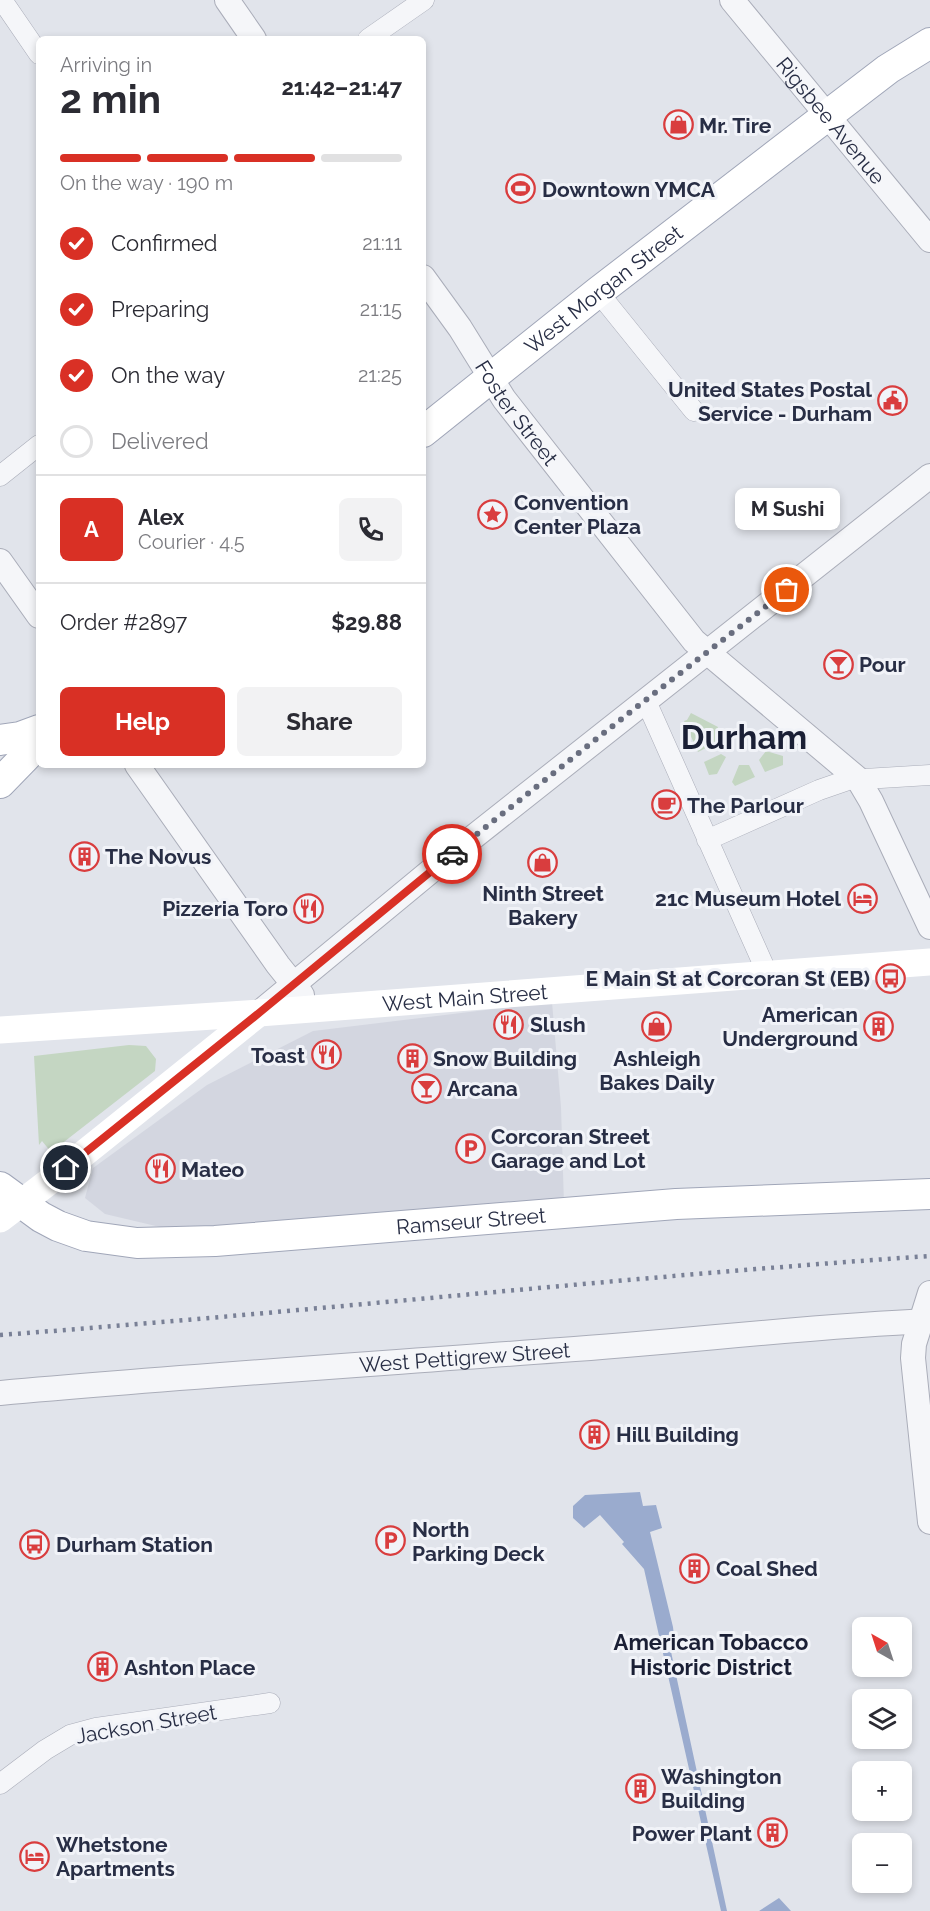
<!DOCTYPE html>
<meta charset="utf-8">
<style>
:root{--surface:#fff;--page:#f2f2f3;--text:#2b2b33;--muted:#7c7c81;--line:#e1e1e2;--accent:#d93025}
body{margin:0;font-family:Raleway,sans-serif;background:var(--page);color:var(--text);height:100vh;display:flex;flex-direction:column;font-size:22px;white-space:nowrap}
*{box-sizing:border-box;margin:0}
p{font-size:20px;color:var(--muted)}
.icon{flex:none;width:33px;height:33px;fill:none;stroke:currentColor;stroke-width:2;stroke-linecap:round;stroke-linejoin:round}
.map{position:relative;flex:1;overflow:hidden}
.drawer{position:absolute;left:36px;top:36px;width:390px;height:732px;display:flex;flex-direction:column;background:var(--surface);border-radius:9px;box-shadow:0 3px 9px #0003}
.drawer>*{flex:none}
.needle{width:39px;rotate:321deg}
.buttons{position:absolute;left:852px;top:1617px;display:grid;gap:12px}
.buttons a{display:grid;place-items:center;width:60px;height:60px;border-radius:9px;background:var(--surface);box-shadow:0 3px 9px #0003;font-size:30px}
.pin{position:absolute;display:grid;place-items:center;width:51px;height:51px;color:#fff;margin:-26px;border:3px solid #fff;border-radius:50%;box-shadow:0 2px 6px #0007}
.courier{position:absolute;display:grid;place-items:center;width:60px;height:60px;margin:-30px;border:4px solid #d93025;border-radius:50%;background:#fff;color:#222;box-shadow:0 2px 8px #0007}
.bubble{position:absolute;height:42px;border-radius:9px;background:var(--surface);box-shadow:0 3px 9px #0003;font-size:20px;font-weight:700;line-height:42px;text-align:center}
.overview em{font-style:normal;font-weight:700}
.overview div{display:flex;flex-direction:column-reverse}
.overview{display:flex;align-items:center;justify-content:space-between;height:102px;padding:0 24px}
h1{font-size:39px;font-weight:700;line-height:45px}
.bar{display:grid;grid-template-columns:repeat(4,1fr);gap:9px 6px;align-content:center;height:72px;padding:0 24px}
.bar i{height:8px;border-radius:4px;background:var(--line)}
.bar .on{background:var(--accent)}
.bar p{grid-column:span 4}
.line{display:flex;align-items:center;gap:15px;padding:0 24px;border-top:2px solid var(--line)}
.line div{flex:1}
.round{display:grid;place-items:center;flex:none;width:63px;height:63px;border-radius:9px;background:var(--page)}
ol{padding:0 24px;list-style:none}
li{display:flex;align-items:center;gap:18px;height:66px}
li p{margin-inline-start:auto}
li .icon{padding:6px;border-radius:50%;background:var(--accent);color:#fff;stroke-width:4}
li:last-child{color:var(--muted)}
li i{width:33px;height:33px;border:3px solid var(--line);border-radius:50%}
.primary-button{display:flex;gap:12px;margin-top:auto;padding:12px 24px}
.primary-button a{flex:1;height:69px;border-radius:9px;background:var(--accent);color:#fff;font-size:24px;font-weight:700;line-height:69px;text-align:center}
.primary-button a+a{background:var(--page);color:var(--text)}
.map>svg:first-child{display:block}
.built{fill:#d3d6e0}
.green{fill:#c4d6c2}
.water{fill:#9aabce}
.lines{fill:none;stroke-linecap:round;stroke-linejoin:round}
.minor-casing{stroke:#aaadb9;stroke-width:21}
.tertiary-casing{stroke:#aaadb9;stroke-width:26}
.primary-casing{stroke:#a0a6b8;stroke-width:32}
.minor{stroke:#f5f6f9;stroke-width:20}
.tertiary{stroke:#f5f6f9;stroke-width:24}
.secondary{stroke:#fff;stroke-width:27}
.primary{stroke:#fff;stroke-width:30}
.rail{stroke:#798096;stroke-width:4.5;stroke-dasharray:3 6;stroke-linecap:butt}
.done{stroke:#696e7f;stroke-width:6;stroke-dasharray:0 10.8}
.route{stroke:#d93025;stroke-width:8}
.labels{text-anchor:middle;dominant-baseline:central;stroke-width:6;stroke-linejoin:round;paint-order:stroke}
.street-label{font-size:21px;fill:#282e45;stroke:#f1f3f8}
.poi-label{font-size:21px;font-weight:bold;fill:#282e45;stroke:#f1f3f8;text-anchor:start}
.neighbourhood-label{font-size:22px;font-weight:bold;fill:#1a1f35;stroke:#f1f3f8}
.town-label{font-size:33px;font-weight:bold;fill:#1a1f35;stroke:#f1f3f8}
</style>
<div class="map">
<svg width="930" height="1911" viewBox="0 0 930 1911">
<rect width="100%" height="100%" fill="#e1e4eb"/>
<path class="built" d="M 552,1002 L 561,1107 L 564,1205 L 177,1231 L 105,1214 L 85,1198 L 93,1168 L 207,1085 L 313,1031 Z"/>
<path class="green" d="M 691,713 L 718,727 L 715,736 L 716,743 L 698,752 L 684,721 L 687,720 Z
M 766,751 L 783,756 L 783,765 L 765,772 L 759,760 Z
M 721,754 L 726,757 L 717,774 L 709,775 L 704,762 Z
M 739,765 L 749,765 L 755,777 L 735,786 L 732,782 Z
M 129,1045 L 146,1046 L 156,1059 L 155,1071 L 51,1152 L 42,1141 L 39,1145 L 34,1056 Z"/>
<path class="water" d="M 640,1492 L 643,1506 L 656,1505 L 662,1528 L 650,1532 L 673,1627 L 675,1645 L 670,1647 L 727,1911 L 721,1911 L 644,1569 L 622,1544 L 624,1542 L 600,1515 L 584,1528 L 573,1518 L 573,1506 L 585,1495 Z
M 779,1898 L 791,1911 L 759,1911 Z"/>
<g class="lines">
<defs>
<path id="minor" d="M 2,0 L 39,54
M 368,39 L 424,0
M 598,292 L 694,411
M 0,476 L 39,445
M 646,701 L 768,975
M 707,840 L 819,790 L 848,780 L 930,775
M 0,1784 L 45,1750 L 70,1735 L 96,1728 L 270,1703"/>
<g id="tertiary">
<path d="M 227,0 L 254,39"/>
<path id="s1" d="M 732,0 L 930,240"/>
<path id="s2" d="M 423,277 L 460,328 L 504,399 L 694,641 L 858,779 L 871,801 L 930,927"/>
<path d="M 0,561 L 39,616"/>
<path d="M 137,765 L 278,965 L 302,995"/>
<path d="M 259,1013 L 438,865 L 930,476"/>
<path d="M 930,1293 L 914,1344 L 913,1358 L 930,1522"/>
<path id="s3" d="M 0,1393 C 187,1376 374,1364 561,1350 C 684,1342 807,1326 930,1321"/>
</g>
<g id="primary">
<path id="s5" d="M 423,432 L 598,292 L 828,115 L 888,69 L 930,43"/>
<path d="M 0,740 L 20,737 L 39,730"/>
<path d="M 0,783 L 39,743"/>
<path id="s6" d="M 0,1187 L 41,1217 L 58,1226 L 86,1236 L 137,1243 L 215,1241 L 676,1204 L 930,1194"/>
</g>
</defs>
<use href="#minor" class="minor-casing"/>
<use href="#tertiary" class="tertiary-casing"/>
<use href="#primary" class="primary-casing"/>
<use href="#minor" class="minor"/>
<use href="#tertiary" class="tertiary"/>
<g class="secondary">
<path id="s4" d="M 0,1030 L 259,1013 L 930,962"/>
<path d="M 0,1219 L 46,1184 L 259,1013"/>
</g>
<use href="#primary" class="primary"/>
<path class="rail" d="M 0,1335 C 310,1312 620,1277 930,1256"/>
</g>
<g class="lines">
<path class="done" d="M 452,854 L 629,713 L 787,590"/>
<path class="route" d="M 66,1168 L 259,1013 L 452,854"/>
</g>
<defs>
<symbol id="shop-ring" viewBox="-11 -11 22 22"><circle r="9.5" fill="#f1f3f8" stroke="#d93d3e" stroke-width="1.5"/><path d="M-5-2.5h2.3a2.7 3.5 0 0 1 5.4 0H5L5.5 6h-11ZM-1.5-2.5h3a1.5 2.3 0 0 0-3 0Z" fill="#d93d3e"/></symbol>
<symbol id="stadium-ring" viewBox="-11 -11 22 22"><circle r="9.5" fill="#f1f3f8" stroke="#d93d3e" stroke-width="1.5"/><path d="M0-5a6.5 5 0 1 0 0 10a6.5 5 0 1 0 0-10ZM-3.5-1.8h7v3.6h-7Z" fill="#d93d3e"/></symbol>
<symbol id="civic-ring" viewBox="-11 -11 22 22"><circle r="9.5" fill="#f1f3f8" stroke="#d93d3e" stroke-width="1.5"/><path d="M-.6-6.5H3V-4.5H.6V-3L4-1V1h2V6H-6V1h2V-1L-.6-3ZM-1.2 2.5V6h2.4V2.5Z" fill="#d93d3e"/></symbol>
<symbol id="sight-ring" viewBox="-11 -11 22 22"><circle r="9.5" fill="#f1f3f8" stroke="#d93d3e" stroke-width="1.5"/><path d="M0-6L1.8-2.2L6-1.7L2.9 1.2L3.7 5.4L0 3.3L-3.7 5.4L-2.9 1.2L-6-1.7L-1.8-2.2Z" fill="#d93d3e"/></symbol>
<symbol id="bar-ring" viewBox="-11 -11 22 22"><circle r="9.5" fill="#f1f3f8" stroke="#d93d3e" stroke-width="1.5"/><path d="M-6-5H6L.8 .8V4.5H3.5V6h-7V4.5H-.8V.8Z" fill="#d93d3e"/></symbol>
<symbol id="cafe-ring" viewBox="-11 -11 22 22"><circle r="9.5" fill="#f1f3f8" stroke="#d93d3e" stroke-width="1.5"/><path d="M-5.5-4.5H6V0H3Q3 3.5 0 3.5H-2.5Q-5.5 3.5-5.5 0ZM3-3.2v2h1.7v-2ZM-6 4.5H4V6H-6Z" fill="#d93d3e"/></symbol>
<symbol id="building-ring" viewBox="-11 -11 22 22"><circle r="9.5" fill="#f1f3f8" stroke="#d93d3e" stroke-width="1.5"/><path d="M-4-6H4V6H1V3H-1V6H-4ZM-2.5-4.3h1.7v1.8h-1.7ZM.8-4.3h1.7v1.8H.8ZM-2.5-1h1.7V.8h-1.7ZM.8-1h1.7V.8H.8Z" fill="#d93d3e"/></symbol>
<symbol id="hotel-ring" viewBox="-11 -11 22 22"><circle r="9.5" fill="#f1f3f8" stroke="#d93d3e" stroke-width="1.5"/><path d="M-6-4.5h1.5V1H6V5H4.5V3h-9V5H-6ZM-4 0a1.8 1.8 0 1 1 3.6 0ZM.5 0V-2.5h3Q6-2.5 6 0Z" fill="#d93d3e"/></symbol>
<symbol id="restaurant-ring" viewBox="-11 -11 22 22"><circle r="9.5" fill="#f1f3f8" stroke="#d93d3e" stroke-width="1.5"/><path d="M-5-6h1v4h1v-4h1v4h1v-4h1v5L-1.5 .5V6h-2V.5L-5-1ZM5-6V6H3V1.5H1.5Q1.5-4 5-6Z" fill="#d93d3e"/></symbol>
<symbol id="bus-ring" viewBox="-11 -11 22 22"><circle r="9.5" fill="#f1f3f8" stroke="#d93d3e" stroke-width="1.5"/><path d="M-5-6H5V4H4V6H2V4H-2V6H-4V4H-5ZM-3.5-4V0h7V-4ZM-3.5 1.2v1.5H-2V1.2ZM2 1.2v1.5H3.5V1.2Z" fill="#d93d3e"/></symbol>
<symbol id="parking-ring" viewBox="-11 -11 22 22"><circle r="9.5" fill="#f1f3f8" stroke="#d93d3e" stroke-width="1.5"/><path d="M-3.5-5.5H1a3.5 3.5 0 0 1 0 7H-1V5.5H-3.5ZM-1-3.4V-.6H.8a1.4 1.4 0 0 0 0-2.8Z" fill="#d93d3e"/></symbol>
</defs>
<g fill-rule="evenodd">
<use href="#shop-ring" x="662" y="108" width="33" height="33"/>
<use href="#stadium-ring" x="504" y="172" width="33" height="33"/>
<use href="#civic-ring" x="876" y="384" width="33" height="33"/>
<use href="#sight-ring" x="476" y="498" width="33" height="33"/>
<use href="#bar-ring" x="822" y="648" width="33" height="33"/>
<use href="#cafe-ring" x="650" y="788" width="33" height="33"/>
<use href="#building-ring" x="68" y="840" width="33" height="33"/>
<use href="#shop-ring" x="526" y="846" width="33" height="33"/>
<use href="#hotel-ring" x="846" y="882" width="33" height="33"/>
<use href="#restaurant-ring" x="292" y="892" width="33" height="33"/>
<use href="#bus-ring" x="874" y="962" width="33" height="33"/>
<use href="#restaurant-ring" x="492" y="1008" width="33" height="33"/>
<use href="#building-ring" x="862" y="1010" width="33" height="33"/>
<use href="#shop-ring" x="640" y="1010" width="33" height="33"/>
<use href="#restaurant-ring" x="310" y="1038" width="33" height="33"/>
<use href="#building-ring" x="396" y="1042" width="33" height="33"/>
<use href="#bar-ring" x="410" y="1072" width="33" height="33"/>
<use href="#parking-ring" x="454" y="1132" width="33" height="33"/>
<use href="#restaurant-ring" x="144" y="1152" width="33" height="33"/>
<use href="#building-ring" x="578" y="1418" width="33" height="33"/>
<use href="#parking-ring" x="374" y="1524" width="33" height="33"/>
<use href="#bus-ring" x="18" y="1528" width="33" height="33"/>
<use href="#building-ring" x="678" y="1552" width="33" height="33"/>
<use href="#building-ring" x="86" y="1650" width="33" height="33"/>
<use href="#building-ring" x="624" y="1772" width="33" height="33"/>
<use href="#building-ring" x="756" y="1816" width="33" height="33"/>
<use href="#hotel-ring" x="18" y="1840" width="33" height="33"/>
</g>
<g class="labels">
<g class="street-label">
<text stroke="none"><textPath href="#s1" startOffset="156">Rigsbee Avenue</textPath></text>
<text stroke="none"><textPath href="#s5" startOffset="230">West Morgan Street</textPath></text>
<text stroke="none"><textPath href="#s2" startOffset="165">Foster Street</textPath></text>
<text stroke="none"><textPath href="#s4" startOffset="466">West Main Street</textPath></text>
<text stroke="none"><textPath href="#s6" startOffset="486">Ramseur Street</textPath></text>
<text stroke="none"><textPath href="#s3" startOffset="466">West Pettigrew Street</textPath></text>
<text transform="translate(146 1724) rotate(-10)">Jackson Street</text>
</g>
<g class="poi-label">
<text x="699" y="125">Mr. Tire</text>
<text x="542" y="189">Downtown YMCA</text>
<text x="872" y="389" text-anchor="end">United States Postal<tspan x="872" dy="24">Service - Durham</tspan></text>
<text x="514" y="502">Convention<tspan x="514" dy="24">Center Plaza</tspan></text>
<text x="859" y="664">Pour</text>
<text x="687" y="805">The Parlour</text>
<text x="105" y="856">The Novus</text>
<text x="543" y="893" text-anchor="middle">Ninth Street<tspan x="543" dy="24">Bakery</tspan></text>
<text x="841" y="898" text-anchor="end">21c Museum Hotel</text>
<text x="288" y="908" text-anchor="end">Pizzeria Toro</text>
<text x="870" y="978" text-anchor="end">E Main St at Corcoran St (EB)</text>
<text x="858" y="1014" text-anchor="end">American<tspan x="858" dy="24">Underground</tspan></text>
<text x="530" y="1024">Slush</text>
<text x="305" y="1055" text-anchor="end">Toast</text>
<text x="433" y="1058">Snow Building</text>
<text x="657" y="1058" text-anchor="middle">Ashleigh<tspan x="657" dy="24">Bakes Daily</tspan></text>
<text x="447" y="1088">Arcana</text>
<text x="491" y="1136">Corcoran Street<tspan x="491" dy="24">Garage and Lot</tspan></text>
<text x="181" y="1169">Mateo</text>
<text x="616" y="1434">Hill Building</text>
<text x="412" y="1529">North<tspan x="412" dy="24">Parking Deck</tspan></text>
<text x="56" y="1544">Durham Station</text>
<text x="716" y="1568">Coal Shed</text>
<text x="124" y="1667">Ashton Place</text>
<text x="661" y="1776">Washington<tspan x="661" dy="24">Building</tspan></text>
<text x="752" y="1833" text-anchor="end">Power Plant</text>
<text x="56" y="1844">Whetstone<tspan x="56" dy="24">Apartments</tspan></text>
</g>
<g class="neighbourhood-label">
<text x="711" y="1642">American Tobacco<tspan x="711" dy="25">Historic District</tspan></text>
</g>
<g class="town-label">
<text x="744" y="737">Durham</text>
</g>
</g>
</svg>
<div class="buttons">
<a><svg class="needle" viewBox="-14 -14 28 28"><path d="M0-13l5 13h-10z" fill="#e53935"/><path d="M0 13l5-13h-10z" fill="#7c7c81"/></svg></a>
<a><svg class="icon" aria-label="layers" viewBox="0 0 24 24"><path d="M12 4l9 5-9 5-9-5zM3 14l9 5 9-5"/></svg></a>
<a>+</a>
<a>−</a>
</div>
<div class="pin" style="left:787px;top:590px;background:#ea580c"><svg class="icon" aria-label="bag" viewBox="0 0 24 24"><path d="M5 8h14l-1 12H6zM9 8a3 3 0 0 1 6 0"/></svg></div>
<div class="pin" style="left:66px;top:1168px;background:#1f2937"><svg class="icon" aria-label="home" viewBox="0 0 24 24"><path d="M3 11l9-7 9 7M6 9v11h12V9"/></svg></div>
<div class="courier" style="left:452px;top:854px"><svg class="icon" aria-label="car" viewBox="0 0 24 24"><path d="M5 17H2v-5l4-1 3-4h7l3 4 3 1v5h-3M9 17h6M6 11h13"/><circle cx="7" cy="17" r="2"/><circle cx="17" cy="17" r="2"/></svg></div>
<div class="bubble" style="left:735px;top:488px;width:105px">M Sushi</div>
<section class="drawer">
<div class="overview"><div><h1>2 min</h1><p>Arriving in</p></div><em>21:42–21:47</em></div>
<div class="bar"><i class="on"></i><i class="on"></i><i class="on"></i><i></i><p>On the way · 190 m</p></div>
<ol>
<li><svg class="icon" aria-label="check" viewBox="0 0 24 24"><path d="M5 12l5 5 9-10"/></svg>Confirmed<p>21:11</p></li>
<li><svg class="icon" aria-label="check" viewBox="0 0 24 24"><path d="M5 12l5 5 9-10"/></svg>Preparing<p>21:15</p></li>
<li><svg class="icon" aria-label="check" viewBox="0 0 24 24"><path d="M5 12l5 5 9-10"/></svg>On the way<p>21:25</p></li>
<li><i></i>Delivered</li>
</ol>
<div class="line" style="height:108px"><b class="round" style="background:var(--accent);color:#fff">A</b><div><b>Alex</b><p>Courier · 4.5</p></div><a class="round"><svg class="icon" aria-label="phone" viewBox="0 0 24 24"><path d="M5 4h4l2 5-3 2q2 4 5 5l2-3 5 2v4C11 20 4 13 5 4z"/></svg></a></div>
<div class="line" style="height:78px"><div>Order #2897</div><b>$29.88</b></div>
<div class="primary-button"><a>Help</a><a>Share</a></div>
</section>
</div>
